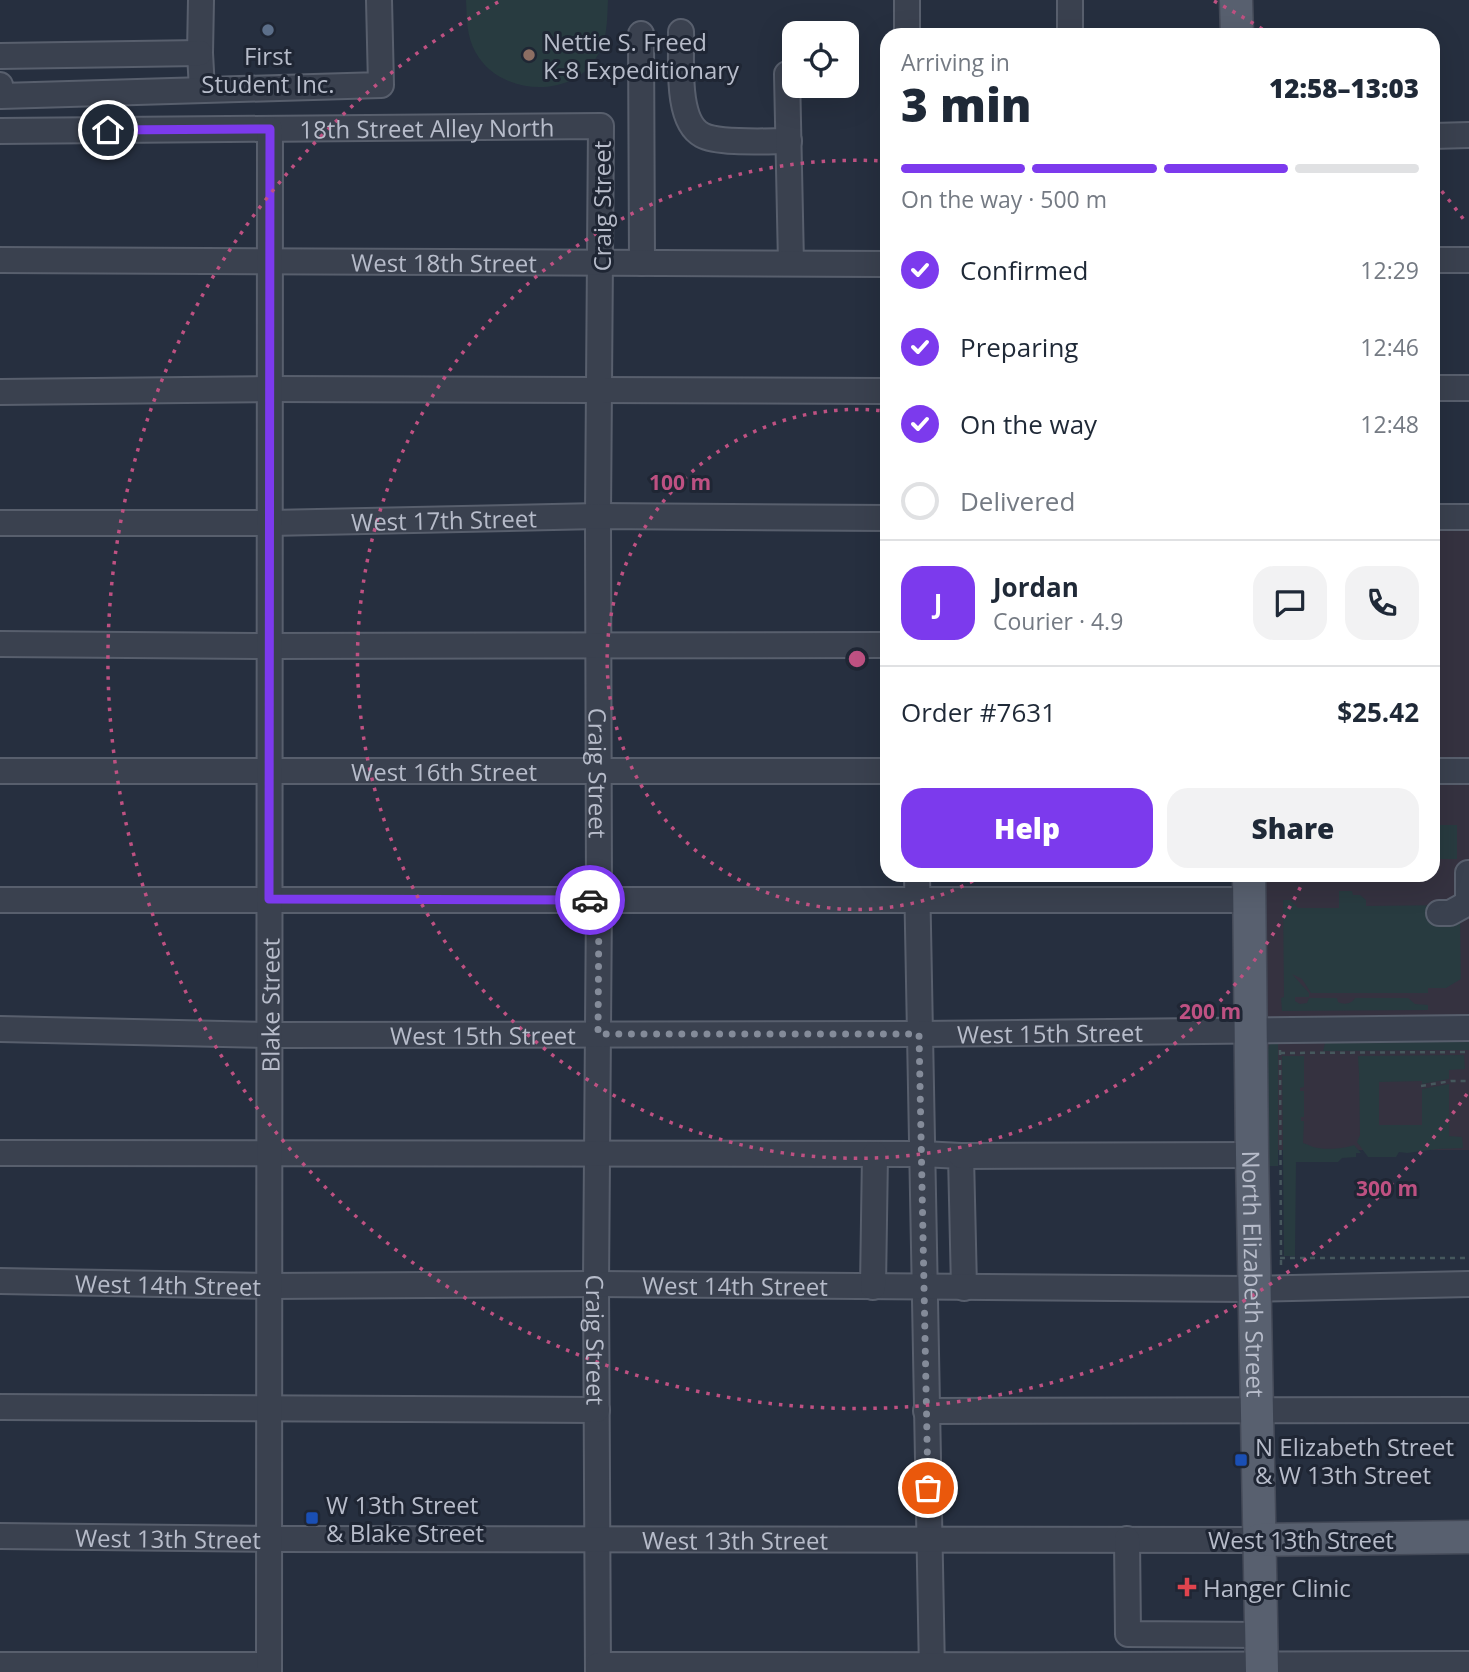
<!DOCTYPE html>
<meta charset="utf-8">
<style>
:root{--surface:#fff;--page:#f2f2f3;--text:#1f2937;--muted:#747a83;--line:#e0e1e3;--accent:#7c3aed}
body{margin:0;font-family:"Open Sans",sans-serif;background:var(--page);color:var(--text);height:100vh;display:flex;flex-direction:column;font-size:26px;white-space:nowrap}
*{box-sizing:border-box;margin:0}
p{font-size:23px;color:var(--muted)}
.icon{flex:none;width:38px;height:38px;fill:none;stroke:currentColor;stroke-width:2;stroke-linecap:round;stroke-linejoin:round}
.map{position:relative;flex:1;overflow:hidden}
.side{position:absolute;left:880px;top:28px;width:560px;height:854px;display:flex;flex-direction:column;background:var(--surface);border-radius:21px;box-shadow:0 7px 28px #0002}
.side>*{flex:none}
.buttons{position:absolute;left:782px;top:21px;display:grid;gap:14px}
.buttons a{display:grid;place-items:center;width:77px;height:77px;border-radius:14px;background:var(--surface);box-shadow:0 7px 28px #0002;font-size:35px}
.pin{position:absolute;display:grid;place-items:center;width:60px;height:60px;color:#fff;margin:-30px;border:4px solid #fff;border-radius:50%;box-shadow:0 2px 7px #0007}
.courier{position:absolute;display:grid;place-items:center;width:70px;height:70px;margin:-35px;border:5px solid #7c3aed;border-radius:50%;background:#fff;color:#222;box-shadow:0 2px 9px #0007}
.headline em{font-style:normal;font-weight:800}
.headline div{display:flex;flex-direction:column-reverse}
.headline{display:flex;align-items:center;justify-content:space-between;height:119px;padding:0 21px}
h1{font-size:46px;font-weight:800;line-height:52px}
.bar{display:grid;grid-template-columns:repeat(4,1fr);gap:10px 7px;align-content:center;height:84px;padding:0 21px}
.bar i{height:9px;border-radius:5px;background:var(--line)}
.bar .current{background:var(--accent)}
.bar p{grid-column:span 4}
.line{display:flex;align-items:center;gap:18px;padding:0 21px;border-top:2px solid var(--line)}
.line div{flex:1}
.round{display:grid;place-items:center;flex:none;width:74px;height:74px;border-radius:21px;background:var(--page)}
ol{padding:0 21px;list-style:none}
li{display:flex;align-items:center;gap:21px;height:77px}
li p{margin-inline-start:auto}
li .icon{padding:7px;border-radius:50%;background:var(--accent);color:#fff;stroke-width:4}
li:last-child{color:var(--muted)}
li i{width:38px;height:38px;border:4px solid var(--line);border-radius:50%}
.action{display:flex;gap:14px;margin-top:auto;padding:14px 21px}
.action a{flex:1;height:80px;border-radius:21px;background:var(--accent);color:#fff;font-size:28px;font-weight:800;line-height:80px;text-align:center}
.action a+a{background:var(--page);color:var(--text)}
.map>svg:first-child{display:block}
.medical{fill:#353240}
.green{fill:#283b40}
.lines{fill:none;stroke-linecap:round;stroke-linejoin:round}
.minor-casing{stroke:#585f6d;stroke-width:28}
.major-casing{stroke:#444a58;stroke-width:35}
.path{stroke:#46585d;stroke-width:2.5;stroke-dasharray:5 5;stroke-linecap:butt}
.minor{stroke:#3a414f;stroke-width:24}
.major{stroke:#58606f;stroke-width:32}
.done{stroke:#848b99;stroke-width:7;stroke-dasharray:0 12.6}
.route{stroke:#7c3aed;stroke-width:9}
.ring{fill:none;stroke:#be5182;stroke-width:3.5;stroke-dasharray:3.5 7}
.service-dot{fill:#5c6f8a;stroke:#1f2634;stroke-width:2.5}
.education-dot{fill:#8d6e63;stroke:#1f2634;stroke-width:2.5}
.transit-dot{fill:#1a4fb4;stroke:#1f2634;stroke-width:2.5}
.health-dot{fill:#e0444e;stroke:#1f2634;stroke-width:2.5}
.labels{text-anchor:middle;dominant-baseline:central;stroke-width:6;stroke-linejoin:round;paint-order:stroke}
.poi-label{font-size:24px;fill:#b7bcca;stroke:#1f2634;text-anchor:start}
.street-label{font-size:24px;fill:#b7bcca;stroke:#1f2634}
.centre{fill:#be5182;stroke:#1f2634;stroke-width:3.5}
.ring-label{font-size:21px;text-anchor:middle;font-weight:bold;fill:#be5182;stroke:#1f2634;stroke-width:6;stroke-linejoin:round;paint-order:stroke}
</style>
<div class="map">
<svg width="1469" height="1672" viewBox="0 0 1469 1672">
<rect width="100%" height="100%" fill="#262f3f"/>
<path class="medical" d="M 1433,517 L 1469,517 L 1469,1150 L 1252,1150 L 1249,875 L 1433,875 Z"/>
<path class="green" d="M 466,0 L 608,0 C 607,20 608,40 596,58 C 571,100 499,95 476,53 C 466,36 467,18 466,0 Z
M 1433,825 L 1457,825 L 1457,859 L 1433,859 Z
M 1339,891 L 1352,891 L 1353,895 L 1360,895 L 1366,900 L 1366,906 L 1453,905 L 1460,916 L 1461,979 L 1446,988 L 1428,988 L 1428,993 L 1311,993 L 1302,979 L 1292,974 L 1309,993 L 1309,997 L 1295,997 L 1295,1001 L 1300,1004 L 1307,1003 L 1309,998 L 1337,998 L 1338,1002 C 1344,1005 1352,1004 1355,998 L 1408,998 L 1415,1004 L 1428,1005 L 1428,1010 L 1282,1011 L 1281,998 L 1284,997 L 1283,900 L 1290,900 L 1298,908 L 1339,908 Z
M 1326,1039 L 1469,1039 L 1469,1050 L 1323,1051 Z
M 1276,1040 L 1278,1043 L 1278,1166 L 1268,1166 L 1268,1049 L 1269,1045 Z
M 1464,1055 L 1465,1069 L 1449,1070 L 1449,1079 L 1422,1084 L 1422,1081 L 1379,1082 L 1379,1125 L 1422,1125 L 1422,1089 L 1449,1084 L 1449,1136 L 1462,1137 L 1463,1148 L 1438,1149 L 1407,1153 L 1399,1152 L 1396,1157 L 1368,1157 L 1357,1142 L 1360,1135 L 1359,1073 L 1358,1056 Z
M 1282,1056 L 1304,1056 L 1304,1087 L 1300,1088 L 1300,1091 L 1304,1091 L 1304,1117 L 1301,1117 L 1301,1121 L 1304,1121 L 1303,1143 C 1307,1144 1310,1146 1313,1147 C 1323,1150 1345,1149 1354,1145 L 1361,1153 L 1356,1153 L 1356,1157 L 1342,1158 L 1338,1162 L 1296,1162 L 1295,1256 L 1284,1256 Z"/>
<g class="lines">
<defs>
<g id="minor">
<path d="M 201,0 L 200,53 L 202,90"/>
<path d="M 907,0 L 907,35"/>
<path d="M 681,32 C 682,58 675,121 702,135 C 718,144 768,141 789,141"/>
<path d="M 641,34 L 642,263"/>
<path d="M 1070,35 L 1070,0"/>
<path d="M 0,56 L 200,53"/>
<path d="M 787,74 L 791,263"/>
<path d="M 0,85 L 1,96 L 381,85 L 379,0"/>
<path id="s1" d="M 0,131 L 601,126 L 598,516 L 599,900 L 596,1284 L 598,1672"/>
<path d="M 1433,136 L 1469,135"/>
<path id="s2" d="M 0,260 L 887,264"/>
<path d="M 1433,260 L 1469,260"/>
<path d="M 1433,388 L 1469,388"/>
<path d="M 0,392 L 270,389 L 887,391"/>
<path d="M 1433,517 L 1469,517"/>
<path id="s3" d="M 0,523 L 270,523 L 598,516 L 887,518"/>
<path d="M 0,644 L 269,646 L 887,645"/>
<path id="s4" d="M 0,771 L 887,771"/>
<path d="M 1433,771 L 1469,771"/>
<path d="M 917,875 L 932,1672"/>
<path d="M 0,900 L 1250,900"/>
<path d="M 1439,913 L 1450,913 L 1468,903 L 1468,873"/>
<path id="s5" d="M 0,1029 L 269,1035 L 919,1034 L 1469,1028"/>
<path d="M 0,1153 L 922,1154 L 961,1156 L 964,1288"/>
<path d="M 961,1156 L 1252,1155"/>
<path id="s6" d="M 0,1281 L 269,1286 L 596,1284 L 1247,1289 L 1469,1284"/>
<path d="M 873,1287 L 875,1154"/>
<path d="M 0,1407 L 597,1410"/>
<path d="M 926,1411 L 1469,1410"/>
<path id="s7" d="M 0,1536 L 270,1539 L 1260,1540"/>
<path d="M 1127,1539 L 1128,1634 L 1261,1635"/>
<path d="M 0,1665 L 269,1665"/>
<path d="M 598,1665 C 888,1664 1179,1667 1469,1664"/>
<path id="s8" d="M 269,1672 L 270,129"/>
</g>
<g id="major">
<path d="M 1236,0 L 1237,35"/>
<path id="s9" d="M 1249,875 L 1252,1155 L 1262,1672"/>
<path d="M 1260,1540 L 1469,1537"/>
</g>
</defs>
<use href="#minor" class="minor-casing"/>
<use href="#major" class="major-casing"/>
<path class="path" d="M 1280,1050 L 1281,1267
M 1280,1053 L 1469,1052
M 1421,1086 L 1451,1081 L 1469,1081
M 1280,1258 L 1469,1258"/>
<use href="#minor" class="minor"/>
<use href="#major" class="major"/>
</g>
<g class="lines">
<path class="done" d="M 590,900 L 599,900 L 598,1034 L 919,1034 L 928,1488"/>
<path class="route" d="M 108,130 L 270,129 L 269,899 L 590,900"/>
</g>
<g class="ring">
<path d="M982 876A250 250 0 1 1 885 411"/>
<path d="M1305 878A499 499 0 1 1 883 161"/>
<path d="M1467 1094A749 749 0 1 1 500 1M1214 1A749 749 0 0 1 1270 34M1435 183A749 749 0 0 1 1467 224"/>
</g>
<circle class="service-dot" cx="268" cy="30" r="7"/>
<circle class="education-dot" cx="529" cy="55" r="7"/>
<g class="transit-dot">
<rect x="1234" y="1453" width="14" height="14" rx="3.5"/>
<rect x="305" y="1511" width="14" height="14" rx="3.5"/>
</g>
<path class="health-dot" d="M1183.5 1576.5h7v7h7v7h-7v7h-7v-7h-7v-7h7z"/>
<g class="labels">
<g class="poi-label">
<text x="543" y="41">Nettie S. Freed<tspan x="543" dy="28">K-8 Expeditionary</tspan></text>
<text x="268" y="55" text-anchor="middle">First<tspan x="268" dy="28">Student Inc.</tspan></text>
<text x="1255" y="1446">N Elizabeth Street<tspan x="1255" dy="28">&amp; W 13th Street</tspan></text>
<text x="326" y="1504">W 13th Street<tspan x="326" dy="28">&amp; Blake Street</tspan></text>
<text x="1203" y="1587">Hanger Clinic</text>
</g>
<g class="street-label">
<text stroke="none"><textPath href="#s1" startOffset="427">18th Street Alley North</textPath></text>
<text transform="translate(601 206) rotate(-90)">Craig Street</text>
<text stroke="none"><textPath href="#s2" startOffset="444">West 18th Street</textPath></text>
<text stroke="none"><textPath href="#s3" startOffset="444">West 17th Street</textPath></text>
<text stroke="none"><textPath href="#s4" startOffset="444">West 16th Street</textPath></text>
<text stroke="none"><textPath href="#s1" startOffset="1248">Craig Street</textPath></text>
<text stroke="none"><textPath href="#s8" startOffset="667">Blake Street</textPath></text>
<text stroke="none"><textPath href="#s5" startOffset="1050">West 15th Street</textPath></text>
<text stroke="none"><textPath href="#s5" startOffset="483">West 15th Street</textPath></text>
<text stroke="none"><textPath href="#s9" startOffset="399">North Elizabeth Street</textPath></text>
<text stroke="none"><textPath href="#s6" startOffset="168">West 14th Street</textPath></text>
<text stroke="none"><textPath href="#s6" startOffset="735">West 14th Street</textPath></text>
<text stroke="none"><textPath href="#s1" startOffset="1815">Craig Street</textPath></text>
<text stroke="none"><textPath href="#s7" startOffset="168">West 13th Street</textPath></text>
<text stroke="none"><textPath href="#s7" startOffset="735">West 13th Street</textPath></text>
<text x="1301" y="1539">West 13th Street</text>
</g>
</g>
<circle cx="857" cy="659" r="10" class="centre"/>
<g class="ring-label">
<text x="680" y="490">100 m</text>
<text x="1210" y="1019">200 m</text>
<text x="1387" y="1196">300 m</text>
</g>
</svg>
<div class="buttons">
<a><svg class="icon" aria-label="locate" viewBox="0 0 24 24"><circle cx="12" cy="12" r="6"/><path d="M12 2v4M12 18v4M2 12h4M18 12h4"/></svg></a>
</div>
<div class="pin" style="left:928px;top:1488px;background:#ea580c"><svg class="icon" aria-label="bag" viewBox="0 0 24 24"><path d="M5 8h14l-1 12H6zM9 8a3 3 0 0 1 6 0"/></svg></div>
<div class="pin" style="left:108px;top:130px;background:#1f2937"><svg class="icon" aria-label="home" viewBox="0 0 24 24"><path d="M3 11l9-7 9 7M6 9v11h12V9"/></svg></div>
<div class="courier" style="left:590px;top:900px"><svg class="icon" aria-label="car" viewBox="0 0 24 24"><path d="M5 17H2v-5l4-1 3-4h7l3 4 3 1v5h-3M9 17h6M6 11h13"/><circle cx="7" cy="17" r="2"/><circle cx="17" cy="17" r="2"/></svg></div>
<section class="side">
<div class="headline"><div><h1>3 min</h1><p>Arriving in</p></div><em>12:58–13:03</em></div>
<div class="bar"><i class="current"></i><i class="current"></i><i class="current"></i><i></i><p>On the way · 500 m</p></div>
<ol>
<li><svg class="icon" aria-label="check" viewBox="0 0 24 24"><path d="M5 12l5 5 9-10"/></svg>Confirmed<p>12:29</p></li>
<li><svg class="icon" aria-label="check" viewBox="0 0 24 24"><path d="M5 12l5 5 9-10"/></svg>Preparing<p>12:46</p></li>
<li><svg class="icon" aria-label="check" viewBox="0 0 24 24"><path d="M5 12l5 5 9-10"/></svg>On the way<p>12:48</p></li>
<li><i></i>Delivered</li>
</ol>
<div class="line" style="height:126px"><b class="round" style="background:var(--accent);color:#fff">J</b><div><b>Jordan</b><p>Courier · 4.9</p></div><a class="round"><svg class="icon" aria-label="chat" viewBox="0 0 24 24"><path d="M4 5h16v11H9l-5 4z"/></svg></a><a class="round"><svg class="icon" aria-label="phone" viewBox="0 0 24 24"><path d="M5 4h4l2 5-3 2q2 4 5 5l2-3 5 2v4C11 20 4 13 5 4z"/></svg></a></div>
<div class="line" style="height:91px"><div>Order #7631</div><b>$25.42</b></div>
<div class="action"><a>Help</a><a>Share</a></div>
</section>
</div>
